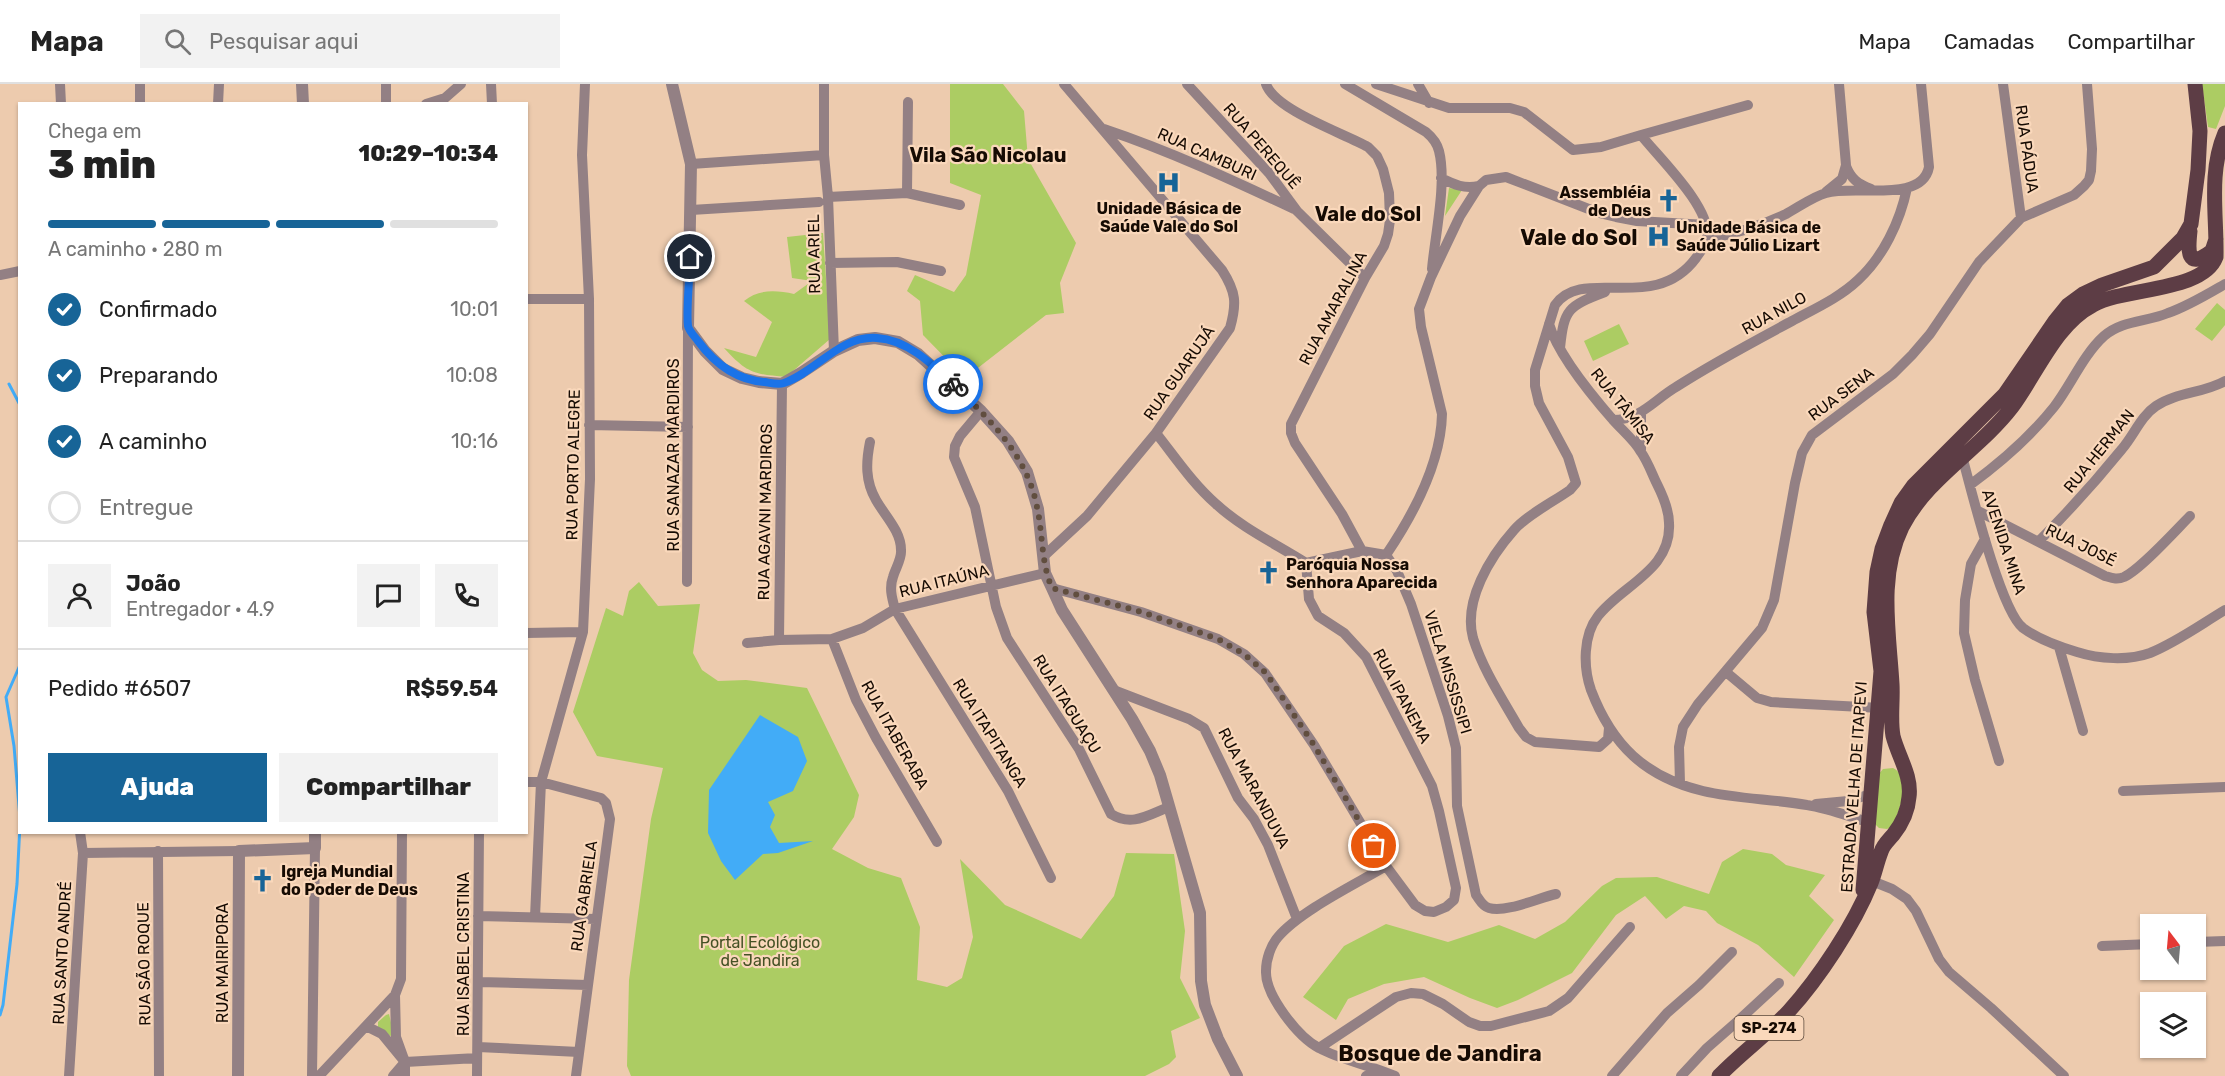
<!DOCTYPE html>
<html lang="pt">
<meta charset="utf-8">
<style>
:root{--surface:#fff;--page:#f2f2f2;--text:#222;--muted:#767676;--line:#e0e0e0;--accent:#176497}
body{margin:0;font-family:Rubik,sans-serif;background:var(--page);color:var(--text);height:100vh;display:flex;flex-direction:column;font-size:22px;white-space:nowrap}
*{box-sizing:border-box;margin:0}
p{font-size:20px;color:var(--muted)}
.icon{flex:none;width:33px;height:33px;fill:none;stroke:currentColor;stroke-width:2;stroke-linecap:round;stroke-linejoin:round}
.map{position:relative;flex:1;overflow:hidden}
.details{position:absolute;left:18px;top:18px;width:510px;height:732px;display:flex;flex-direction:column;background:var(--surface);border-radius:0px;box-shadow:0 2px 4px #0004}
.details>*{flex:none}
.needle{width:39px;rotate:344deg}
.buttons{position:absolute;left:2140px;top:830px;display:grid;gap:12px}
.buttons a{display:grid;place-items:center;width:66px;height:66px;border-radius:0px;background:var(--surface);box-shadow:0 2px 4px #0004;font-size:30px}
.pin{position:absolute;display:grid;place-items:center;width:51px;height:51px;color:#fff;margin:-26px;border:3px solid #fff;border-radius:50%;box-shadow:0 2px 6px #0007}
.courier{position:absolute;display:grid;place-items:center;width:60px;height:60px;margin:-30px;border:4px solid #1a73e8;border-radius:50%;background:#fff;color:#222;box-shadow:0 2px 8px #0007}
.summary em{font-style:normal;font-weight:800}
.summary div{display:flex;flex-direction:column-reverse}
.summary{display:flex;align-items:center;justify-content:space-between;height:102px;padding:0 30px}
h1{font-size:39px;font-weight:800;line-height:45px}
.bar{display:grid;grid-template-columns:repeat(4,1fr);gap:9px 6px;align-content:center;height:72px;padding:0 30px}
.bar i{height:8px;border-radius:4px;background:var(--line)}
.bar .active{background:var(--accent)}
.bar p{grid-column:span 4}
.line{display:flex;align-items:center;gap:15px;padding:0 30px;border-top:2px solid var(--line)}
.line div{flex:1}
.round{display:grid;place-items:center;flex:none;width:63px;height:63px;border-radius:0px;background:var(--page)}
ol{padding:0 30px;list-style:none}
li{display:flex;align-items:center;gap:18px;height:66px}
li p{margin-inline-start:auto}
li .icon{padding:6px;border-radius:50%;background:var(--accent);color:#fff;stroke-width:4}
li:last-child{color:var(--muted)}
li i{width:33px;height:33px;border:3px solid var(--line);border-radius:50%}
.primary-button{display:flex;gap:12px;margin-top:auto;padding:12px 30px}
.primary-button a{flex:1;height:69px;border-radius:0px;background:var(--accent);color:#fff;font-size:24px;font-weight:800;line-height:69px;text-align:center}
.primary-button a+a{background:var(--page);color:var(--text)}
header{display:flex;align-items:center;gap:36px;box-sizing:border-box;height:84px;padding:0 30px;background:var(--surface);border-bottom:2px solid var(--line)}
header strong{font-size:28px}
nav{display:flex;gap:33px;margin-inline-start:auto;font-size:21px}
.search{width:420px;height:54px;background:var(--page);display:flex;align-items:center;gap:15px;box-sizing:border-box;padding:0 21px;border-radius:0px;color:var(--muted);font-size:22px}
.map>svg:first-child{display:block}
.green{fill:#accc63}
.water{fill:#42acf7}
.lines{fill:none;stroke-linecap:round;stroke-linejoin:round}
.stream{stroke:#42acf7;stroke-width:3}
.minor{stroke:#938084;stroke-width:10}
.tertiary{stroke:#938084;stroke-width:12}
.primary{stroke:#5d3d45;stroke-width:15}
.done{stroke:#614e3f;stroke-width:6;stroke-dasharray:0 10.8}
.route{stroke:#1a73e8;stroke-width:8}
.labels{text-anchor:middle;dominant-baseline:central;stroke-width:4.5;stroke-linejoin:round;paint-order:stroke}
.shield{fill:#fad8bb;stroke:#5a483a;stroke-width:1.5}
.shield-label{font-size:15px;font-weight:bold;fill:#160b03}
.street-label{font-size:16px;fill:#160b03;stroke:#fad8bb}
.poi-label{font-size:16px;font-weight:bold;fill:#160b03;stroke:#fad8bb;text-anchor:start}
.park-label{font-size:16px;fill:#455225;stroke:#fad8bb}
.quarter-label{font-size:20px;font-weight:bold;fill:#160b03;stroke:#fad8bb}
.district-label{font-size:22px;font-weight:bold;fill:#160b03;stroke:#fad8bb}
</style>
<header>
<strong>Mapa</strong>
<div class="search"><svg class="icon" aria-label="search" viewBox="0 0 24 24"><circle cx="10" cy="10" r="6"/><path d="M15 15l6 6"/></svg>Pesquisar aqui</div>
<nav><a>Mapa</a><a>Camadas</a><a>Compartilhar</a></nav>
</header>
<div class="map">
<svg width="2225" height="992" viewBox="0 0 2225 992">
<rect width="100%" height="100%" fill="#edcbae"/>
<path class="green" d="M 950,0 L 1003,0 L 1024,27 L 1028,75 L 1076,159 L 1060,199 L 1064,229 L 1046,231 L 965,294 L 923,251 L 920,217 L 907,207 L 915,191 L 954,208 L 966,191 L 981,111 L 950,99 Z
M 2202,0 L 2225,0 L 2225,22 L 2216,45 L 2208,43 Z
M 1449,104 L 1462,106 L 1445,132 Z
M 823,149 L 830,255 L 786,293 C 753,290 747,289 724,264 L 756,273 L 772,238 L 744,217 C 758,205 776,206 794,210 L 812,197 L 792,194 L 787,153 Z
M 2217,219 L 2225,226 L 2225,241 L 2212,257 L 2195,245 Z
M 1619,240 L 1629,260 L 1593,277 L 1584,257 Z
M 639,498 L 658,522 L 700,520 L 693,569 L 702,586 L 718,597 L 746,596 L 807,604 L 859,711 L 854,733 L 832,765 L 868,784 L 901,794 L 920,843 L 917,896 L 947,903 L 962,894 L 973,853 L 960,775 L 1005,821 L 1081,855 L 1114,812 L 1126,769 L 1174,770 L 1185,847 L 1180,894 L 1200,934 L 1171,947 L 1176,973 L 1169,980 L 1145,992 L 631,992 L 627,982 L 629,896 L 651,735 L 663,684 L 597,672 L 573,628 L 606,524 L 623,532 L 629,507 Z
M 1893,684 C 1913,694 1899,726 1893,742 L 1887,745 L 1879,744 L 1874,739 L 1877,692 L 1883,685 Z
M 1743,765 L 1772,770 L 1786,781 L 1825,791 L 1809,812 L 1834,836 L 1794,893 L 1758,861 L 1717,839 L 1706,827 L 1684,822 L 1666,835 L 1645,812 L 1616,831 L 1572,889 L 1518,916 L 1497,924 L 1470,914 L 1424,893 L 1384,900 L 1348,915 L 1336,936 L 1303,913 L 1344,862 L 1386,840 L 1448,858 L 1499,841 L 1535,855 L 1565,838 L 1602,802 L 1616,794 L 1657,793 L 1709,810 L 1722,778 Z
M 389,930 L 395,955 L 378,943 L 378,938 L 386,931 Z"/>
<path class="water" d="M 760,631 L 798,653 L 807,677 L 793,707 L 768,718 L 775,731 L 770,743 L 779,759 L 813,757 L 778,769 L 763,770 L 735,796 L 721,777 L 708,749 L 709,706 Z"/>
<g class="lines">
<path class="stream" d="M 9,300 L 20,321
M 20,581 L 6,613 L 14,662 L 20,734
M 0,931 L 3,921 L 17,800 L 20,740"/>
<path class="minor" d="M 60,0 L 61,20
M 140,0 L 140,20
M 491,0 L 492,20
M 1187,0 L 1269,89 L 1297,127 L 1365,194
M 1266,0 C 1275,26 1343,49 1368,63 L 1377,72 L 1383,85 L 1389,109 L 1390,136 L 1388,150 L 1384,162 L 1365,194 L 1291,340 L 1291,349 L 1295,359 L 1342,430 L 1362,467
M 1345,0 L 1426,48 C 1432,53 1437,59 1439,67 C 1447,99 1435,151 1432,185
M 1376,0 L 1449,24 L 1510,24 L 1524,28 L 1573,66 L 1601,63 L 1641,51 C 1659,74 1712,124 1707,154 C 1706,161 1700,168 1696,174 C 1654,231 1583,181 1555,221 L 1535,286 L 1535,302 L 1539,319 L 1568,373 L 1576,399 L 1570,406 C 1553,418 1527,431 1514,446 C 1490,473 1463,517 1473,554 C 1483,586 1503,616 1519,644 L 1526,653 L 1535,658 L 1599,663 L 1608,655 L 1609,644
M 1418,0 L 1429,19
M 2003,0 L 2021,134
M 218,20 L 219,0
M 386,20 L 386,0
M 426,20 L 445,14 L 461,0
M 1104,45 C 1170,67 1232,96 1294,125
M 1641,51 L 1748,21
M 824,71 L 828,113 L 834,267
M 691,80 L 824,71 L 824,0
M 1846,82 C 1851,95 1858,100 1871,105
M 1441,94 C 1455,101 1464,105 1479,102
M 1826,108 L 1842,95 L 1846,81 L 1839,0
M 907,109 L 908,18
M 828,113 L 907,109 L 960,121
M 691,126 L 819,118
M 1707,155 C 1734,150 1761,142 1786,130 C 1799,123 1812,113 1826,109 C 1854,100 1922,120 1929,83 L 1921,0
M 830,179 L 897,178 L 941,187
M 0,191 L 20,187
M 526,215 L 589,215
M 1549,240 C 1558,271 1593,313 1614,337 C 1623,347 1635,357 1641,368 C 1648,378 1652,390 1657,400 C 1663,412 1669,426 1669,439 C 1672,486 1622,501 1598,532 C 1583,551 1583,583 1591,606 C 1612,661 1645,693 1703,707 C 1737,715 1773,715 1807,721 C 1827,724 1848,732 1868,738
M 1560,264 C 1564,225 1568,222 1605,208
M 981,327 L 960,352 L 955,362 L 954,373 L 975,423 L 996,523 L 1007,554 L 1079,665 L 1111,730 C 1132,743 1148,731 1169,723
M 1613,336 C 1640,336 1654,316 1676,303 C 1713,279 1753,258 1792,237 C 1814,225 1839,214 1858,196 C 1883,173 1900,138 1907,104
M 589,341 L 688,343
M 870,358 C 866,378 865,397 876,416 C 885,432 901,447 901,466 C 902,475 895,485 893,493 C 889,504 892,514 895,525 L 1008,707 L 1051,794
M 1641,366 L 1641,329
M 1961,368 C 1970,401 2000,526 2023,544 C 2038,555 2060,563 2077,568 C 2099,575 2128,577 2150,569 C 2177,558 2200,541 2225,526
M 1970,401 C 2000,379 2031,352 2054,323 C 2071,301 2083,271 2104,252 C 2122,236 2147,238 2168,229 C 2188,222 2206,211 2225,200
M 1978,427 L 2105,492 C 2112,494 2117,496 2124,493 C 2141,485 2175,447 2190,432
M 1985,455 L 1971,480 L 1965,516 L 1964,549 L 1975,596 L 1999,677
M 2039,457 C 2069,427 2096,397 2122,365 C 2134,351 2141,332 2156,322 C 2177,308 2204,309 2225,297
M 1045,471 L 1087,432 L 1156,349 L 1230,244 C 1237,219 1236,208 1222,186 L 1064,0
M 1386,471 C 1413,431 1441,379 1442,330 L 1421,243 L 1419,225 L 1431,193 L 1460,132 L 1479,102 L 1486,96 L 1506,93 L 1599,129 L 1616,133 L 1637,137 L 1707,141
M 1386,471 L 1397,487 L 1411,520 L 1448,632 L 1456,664 L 1457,722 L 1476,811 C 1480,816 1482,822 1489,824 C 1506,829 1538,814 1556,810
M 1306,479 L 1362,467 L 1386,471
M 687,498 L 688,244
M 1052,504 L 1141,528 L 1218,555 L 1244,570 L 1265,589 L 1314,661 L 1386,782 L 1415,821 L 1425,827 L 1434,828 L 1446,823 L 1454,816 L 1456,804 L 1439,727 L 1432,702 L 1366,573 L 1344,549 L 1318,532 L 1309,515 L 1306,479 C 1276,460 1242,444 1216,420 C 1193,400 1175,373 1156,349
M 526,549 L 583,548
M 832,555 L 856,616 L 876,654 L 937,758
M 779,556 L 782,300
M 747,559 L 779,556 L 832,555 L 863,544 L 895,525 L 1045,489
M 2059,563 L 2083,647
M 1726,588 L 1757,614 L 1771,618 L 1880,624
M 1116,607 L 1189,635 L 1204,644 L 1238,714 L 1254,735 L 1268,761 L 1297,835
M 526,698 L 541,698 L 601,714 L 606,719 L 610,735 L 576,992
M 1680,699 L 1679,663 L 1683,643 L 1698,620 L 1762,544 L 1774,516 L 1795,399 L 1802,369 L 1812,351 L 1893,290 L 1912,271 L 1930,250 L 1979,178 L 2021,134 L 2074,111 L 2084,102 L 2089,96 L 2091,87 L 2092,65 L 2087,0
M 2123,707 L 2225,703
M 1816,720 L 1848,717 L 1871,710
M 158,767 L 159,992
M 83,769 L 239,767
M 1872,797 L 1892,805 L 1907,815 L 1916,827 L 1939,875 L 1949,888 L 1991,924 L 2064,992
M 478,832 L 596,835
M 535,833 L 541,698 L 583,548 L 590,395 L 589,215 L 582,71 L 585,0
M 2196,858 L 2225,857
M 2102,862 L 2151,860
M 479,898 L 588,901
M 395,911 L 396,953 L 405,978 L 405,992
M 366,942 L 382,950 L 405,978 L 393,992
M 478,963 L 579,968
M 1319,964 L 1396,913 L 1411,909 L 1423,910 L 1443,920 L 1469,938 L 1480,942 L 1491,942 L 1549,927 L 1568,914 L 1630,843
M 405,978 L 477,974
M 1379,986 C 1360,979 1337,974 1319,964 C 1298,953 1265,911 1266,887 C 1266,875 1271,861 1278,853 C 1300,827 1356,800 1386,782
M 69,992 L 83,769 L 80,748
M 312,992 L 315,764
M 319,992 L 395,911 L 401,895 L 402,748
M 477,992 L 479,748
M 1366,992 L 1379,986 L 1395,992
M 1612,992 L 1667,929 L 1699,901 L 1732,868
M 1681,992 L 1707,964 L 1739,936 L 1779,899"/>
<path class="tertiary" d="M 302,0 L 303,20
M 672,0 L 691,80 L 688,244 L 705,267 L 723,285 L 742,294 L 759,298 L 782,300 L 801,289 L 834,267 L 858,256 L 875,254 L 898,258 L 918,270 L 981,327 L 1008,357 L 1027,388 L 1038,425 L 1045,489 L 1052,504 L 1062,526 L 1132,635 L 1150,667 L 1160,691 L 1200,829 L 1201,897 L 1205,921 L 1218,955 L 1237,992
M 238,992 L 239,767 L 315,764 L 315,748"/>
<path class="primary" d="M 2190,147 C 2188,166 2186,187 2212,167 L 2216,155
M 1863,806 L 1881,587 L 1874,528 L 1877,488 L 1882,465 L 1891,441 L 1901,419 L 1914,401 L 2005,310 L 2055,237 L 2068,221 L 2083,210 L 2102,201 L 2154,183 L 2183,154 L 2191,140 L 2198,86 L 2200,47 L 2195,0
M 1719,992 C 1741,969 1768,950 1789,927 C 1819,894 1854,841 1871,799 C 1875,789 1877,778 1881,768 C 1883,761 1888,757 1893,751 C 1901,741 1908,727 1909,713 C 1912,692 1898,672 1893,652 C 1890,635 1893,617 1892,600 C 1889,548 1878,492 1902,443 C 1927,394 1979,366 2012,323 C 2037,289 2056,240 2093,221 C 2125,203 2203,208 2216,173 C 2217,131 2208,89 2225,49"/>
</g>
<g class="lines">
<path class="done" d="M 953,300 C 990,336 1027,371 1037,423 C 1043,450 1041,479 1052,504 L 1142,528 L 1218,555 L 1244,570 L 1266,589 L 1314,661 L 1374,762"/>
<path class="route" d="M 690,173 C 690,192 686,225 688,242 C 689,247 695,253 698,257 C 715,280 736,296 765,298 C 771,299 778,301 784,299 C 816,288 840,251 877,254 C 908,256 932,280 953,300"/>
</g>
<defs>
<symbol id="hospital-bare" viewBox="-9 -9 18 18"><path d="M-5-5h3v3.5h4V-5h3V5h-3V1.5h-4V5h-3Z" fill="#176497" stroke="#fad8bb" stroke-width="2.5" paint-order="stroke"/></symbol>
<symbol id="church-bare" viewBox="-9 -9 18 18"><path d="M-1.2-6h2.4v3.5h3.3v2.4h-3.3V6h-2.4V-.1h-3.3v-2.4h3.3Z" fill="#176497" stroke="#fad8bb" stroke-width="2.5" paint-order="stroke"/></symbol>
</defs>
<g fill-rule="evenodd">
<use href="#hospital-bare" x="1152" y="82" width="33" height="33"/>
<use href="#church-bare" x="1652" y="100" width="33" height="33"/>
<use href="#hospital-bare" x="1642" y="136" width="33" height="33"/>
<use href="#church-bare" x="1252" y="472" width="33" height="33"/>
<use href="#church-bare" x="246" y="780" width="33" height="33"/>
</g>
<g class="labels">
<rect class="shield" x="1734.5" y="932" width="69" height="24" rx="4.5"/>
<g class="shield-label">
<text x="1769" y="944">SP-274</text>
</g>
<g class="street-label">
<text transform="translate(1262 62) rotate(49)">RUA PEREQUÊ</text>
<text transform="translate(2027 65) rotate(82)">RUA PÁDUA</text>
<text transform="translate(1207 70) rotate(24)">RUA CAMBURI</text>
<text transform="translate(814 170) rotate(-91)">RUA ARIEL</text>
<text transform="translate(1333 224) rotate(-62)">RUA AMARALINA</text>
<text transform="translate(1774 229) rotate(-29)">RUA NILO</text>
<text transform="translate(1179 289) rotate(-55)">RUA GUARUJÁ</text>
<text transform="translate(1841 310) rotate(-37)">RUA SENA</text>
<text transform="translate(1623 322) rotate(51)">RUA TÂMISA</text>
<text transform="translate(2099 367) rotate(-51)">RUA HERMAN</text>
<text transform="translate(673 371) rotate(-90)">RUA SANAZAR MARDIROS</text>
<text transform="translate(573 381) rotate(-89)">RUA PORTO ALEGRE</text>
<text transform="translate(765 428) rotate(-89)">RUA AGAVNI MARDIROS</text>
<text transform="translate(2004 458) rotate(72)">AVENIDA MINA</text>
<text transform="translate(2081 461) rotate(26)">RUA JOSÉ</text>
<text transform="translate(944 497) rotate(-14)">RUA ITAÚNA</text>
<text transform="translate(1448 588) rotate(73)">VIELA MISSISSIPI</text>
<text transform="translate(1402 612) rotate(62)">RUA IPANEMA</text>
<text transform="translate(1067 620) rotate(58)">RUA ITAGUAÇU</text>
<text transform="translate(990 649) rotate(58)">RUA ITAPITANGA</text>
<text transform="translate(895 651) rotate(61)">RUA ITABERABA</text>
<text transform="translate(1854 703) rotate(-86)">ESTRADA VELHA DE ITAPEVI</text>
<text transform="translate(1254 704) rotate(62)">RUA MARANDUVA</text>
<text transform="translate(584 812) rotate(-82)">RUA GABRIELA</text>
<text transform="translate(62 869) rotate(-87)">RUA SANTO ANDRÉ</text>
<text transform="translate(463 870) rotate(-90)">RUA ISABEL CRISTINA</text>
<text transform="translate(222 879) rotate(-90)">RUA MAIRIPORA</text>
<text transform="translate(144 880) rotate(-91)">RUA SÃO ROQUE</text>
</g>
<g class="poi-label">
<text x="1651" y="108" text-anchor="end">Assembléia<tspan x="1651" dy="18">de Deus</tspan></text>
<text x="1169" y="124" text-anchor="middle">Unidade Básica de<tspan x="1169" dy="18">Saúde Vale do Sol</tspan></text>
<text x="1676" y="143">Unidade Básica de<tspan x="1676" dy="18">Saúde Júlio Lizart</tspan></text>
<text x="1286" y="480">Paróquia Nossa<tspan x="1286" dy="18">Senhora Aparecida</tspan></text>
<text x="281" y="787">Igreja Mundial<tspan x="281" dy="18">do Poder de Deus</tspan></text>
</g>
<g class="park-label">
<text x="760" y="858">Portal Ecológico<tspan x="760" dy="18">de Jandira</tspan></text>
</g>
<g class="quarter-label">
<text x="988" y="71">Vila São Nicolau</text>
<text x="1368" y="130">Vale do Sol</text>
</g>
<g class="district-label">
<text x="1579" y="153">Vale do Sol</text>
<text x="1440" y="969">Bosque de Jandira</text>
</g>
</g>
</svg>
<div class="buttons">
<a><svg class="needle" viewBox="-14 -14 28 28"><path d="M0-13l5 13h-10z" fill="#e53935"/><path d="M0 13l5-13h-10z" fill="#767676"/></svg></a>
<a><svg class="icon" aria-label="layers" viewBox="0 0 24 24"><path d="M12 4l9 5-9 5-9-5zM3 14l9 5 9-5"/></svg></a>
</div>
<div class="pin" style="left:1374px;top:762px;background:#ea580c"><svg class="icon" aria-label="bag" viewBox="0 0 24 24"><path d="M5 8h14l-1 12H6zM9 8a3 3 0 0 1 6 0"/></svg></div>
<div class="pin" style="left:690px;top:173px;background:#1f2937"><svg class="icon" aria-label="home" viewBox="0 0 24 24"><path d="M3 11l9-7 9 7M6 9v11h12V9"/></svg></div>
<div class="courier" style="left:953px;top:300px"><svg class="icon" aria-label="bike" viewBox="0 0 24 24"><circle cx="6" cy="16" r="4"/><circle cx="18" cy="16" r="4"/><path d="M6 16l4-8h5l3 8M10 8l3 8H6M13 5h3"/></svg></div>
<section class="details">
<div class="summary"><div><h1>3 min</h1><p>Chega em</p></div><em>10:29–10:34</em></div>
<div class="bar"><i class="active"></i><i class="active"></i><i class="active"></i><i></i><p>A caminho · 280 m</p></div>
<ol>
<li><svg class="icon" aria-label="check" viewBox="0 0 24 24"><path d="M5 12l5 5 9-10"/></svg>Confirmado<p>10:01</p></li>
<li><svg class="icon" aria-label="check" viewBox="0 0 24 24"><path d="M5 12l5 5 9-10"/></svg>Preparando<p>10:08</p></li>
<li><svg class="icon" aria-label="check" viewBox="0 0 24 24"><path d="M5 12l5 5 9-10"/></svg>A caminho<p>10:16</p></li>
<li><i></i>Entregue</li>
</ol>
<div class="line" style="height:108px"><a class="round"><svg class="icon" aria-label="person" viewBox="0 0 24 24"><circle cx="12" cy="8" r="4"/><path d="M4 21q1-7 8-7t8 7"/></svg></a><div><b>João</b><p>Entregador · 4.9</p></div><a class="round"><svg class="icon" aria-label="chat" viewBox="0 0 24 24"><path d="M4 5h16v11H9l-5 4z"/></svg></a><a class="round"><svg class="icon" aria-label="phone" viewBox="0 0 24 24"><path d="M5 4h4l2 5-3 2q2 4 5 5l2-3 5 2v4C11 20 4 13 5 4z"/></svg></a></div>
<div class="line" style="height:78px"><div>Pedido #6507</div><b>R$59.54</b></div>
<div class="primary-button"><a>Ajuda</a><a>Compartilhar</a></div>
</section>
</div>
